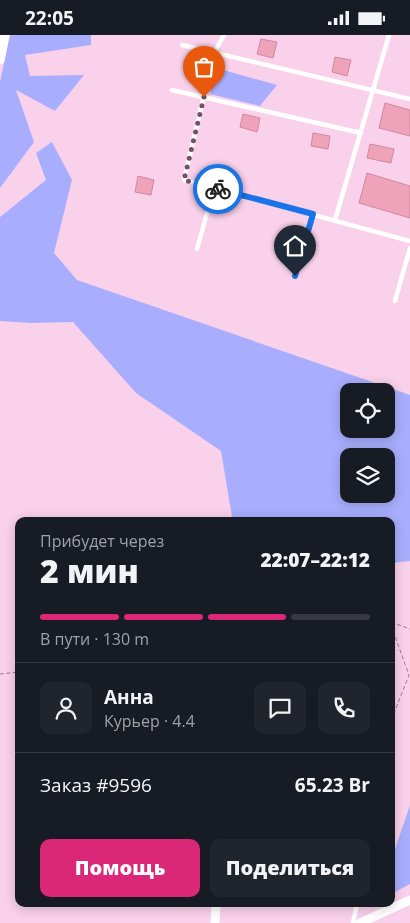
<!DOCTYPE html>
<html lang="ru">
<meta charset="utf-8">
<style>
:root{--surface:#171b24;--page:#20242c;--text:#f1f3f6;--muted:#9ea1a6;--line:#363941;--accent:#db2777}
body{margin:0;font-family:"Open Sans",sans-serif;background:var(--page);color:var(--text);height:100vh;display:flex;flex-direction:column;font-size:19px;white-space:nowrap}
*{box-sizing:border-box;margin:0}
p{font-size:16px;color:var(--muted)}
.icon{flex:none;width:28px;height:28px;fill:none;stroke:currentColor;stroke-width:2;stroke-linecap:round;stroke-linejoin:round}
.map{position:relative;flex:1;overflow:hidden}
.drawer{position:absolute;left:15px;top:482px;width:380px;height:390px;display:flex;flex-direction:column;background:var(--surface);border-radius:10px;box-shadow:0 2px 12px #0003}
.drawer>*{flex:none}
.buttons{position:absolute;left:340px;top:348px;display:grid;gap:10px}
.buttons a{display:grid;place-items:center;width:55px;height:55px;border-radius:10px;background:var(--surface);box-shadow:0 2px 12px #0003;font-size:25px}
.pin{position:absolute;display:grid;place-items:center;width:42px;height:42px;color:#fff;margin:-51px -21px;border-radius:50% 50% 50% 0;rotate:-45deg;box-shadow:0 0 5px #0007}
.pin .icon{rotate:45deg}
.courier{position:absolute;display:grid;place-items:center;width:50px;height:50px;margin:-25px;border:4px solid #1a73e8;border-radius:50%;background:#fff;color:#222;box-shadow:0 1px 6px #0007}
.headline em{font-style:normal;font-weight:800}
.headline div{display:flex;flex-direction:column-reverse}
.headline{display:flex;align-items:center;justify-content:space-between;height:85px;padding:0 25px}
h1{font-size:32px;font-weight:800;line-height:38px}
.bar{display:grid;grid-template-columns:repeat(4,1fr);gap:8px 5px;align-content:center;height:60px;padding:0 25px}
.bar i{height:6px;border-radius:4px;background:var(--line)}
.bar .selected{background:var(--accent)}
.bar p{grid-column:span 4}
.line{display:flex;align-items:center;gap:12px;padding:0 25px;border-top:1px solid var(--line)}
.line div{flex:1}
.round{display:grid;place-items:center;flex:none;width:52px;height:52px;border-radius:10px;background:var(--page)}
.button{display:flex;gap:10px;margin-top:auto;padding:10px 25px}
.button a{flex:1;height:58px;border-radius:10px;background:var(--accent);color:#fff;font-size:20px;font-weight:800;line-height:58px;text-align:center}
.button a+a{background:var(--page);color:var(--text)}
.status{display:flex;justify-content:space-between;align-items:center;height:35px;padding:0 25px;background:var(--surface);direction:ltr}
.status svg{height:14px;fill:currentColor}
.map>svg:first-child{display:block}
.green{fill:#a8aefd;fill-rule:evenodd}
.building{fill:#eea3ba;stroke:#d0889e}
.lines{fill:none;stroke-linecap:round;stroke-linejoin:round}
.path{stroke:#9d7c91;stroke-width:1;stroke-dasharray:4 2.5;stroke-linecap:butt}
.lane{stroke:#fff;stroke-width:4.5}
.street{stroke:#fff;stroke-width:9}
.done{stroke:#705366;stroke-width:5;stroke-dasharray:0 9}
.route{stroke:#1a73e8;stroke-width:6}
</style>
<div class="status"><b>22:05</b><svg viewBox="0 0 49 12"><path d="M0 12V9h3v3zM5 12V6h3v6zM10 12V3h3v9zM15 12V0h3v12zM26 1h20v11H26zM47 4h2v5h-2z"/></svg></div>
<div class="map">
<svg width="410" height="888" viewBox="0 0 410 888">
<rect width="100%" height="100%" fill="#f9d1ea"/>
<path class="green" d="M 10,0 L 91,0 L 91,10 L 25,20 L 30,41 L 84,40 L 55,76 L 16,55 L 34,107 L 0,153 L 0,47 Z
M 216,33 L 277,50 L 260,71 L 210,59 Z
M 52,107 L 72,145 L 54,218 L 77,245 L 410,360 L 410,526 L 391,528 L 391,486 L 237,486 L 232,482 L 221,416 L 136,358 L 73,287 L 32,288 L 0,286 L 0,182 L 46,145 L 36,118 ZM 349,356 L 386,356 L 386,394 L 349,394 ZM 349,421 L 386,421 L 386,459 L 349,459 Z
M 410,770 L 410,849 L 391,859 L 391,826 Z"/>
<path class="building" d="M 261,4 L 277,7 L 273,23 L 257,19 Z
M 335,22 L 351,25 L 347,41 L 332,37 Z
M 385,68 L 410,75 L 410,101 L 379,93 Z
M 243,79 L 260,83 L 257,97 L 240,92 Z
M 313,98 L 330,101 L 328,114 L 311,111 Z
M 370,109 L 394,114 L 391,128 L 367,123 Z
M 367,138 L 410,151 L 410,183 L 359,168 Z
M 138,141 L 154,145 L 151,160 L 135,157 Z"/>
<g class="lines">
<path class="path" d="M 391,587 L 410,594
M 391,590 L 409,640 L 391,686
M 0,639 L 19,637"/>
<path class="lane" d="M 224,0 L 214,18 L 184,145 L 410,206
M 182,10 L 410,64
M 172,55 L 361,98
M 335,185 L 389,0
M 197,214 L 214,153
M 295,241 L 313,179
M 395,266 L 410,213
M 353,888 L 357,869"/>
<path class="street" d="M 0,25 L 5,0
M 215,888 L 216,869
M 360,888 L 410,865"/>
</g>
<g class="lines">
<path class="done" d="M 204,62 L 184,145 L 218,154"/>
<path class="route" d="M 218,154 L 313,179 L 295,241"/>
</g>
</svg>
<div class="buttons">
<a><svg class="icon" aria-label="locate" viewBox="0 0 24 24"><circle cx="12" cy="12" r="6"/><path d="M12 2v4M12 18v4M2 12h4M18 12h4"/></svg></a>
<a><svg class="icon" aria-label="layers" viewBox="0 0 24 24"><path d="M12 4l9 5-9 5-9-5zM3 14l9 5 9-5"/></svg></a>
</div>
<div class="pin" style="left:204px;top:62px;background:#ea580c"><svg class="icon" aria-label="bag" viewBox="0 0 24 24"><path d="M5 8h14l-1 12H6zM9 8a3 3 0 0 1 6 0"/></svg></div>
<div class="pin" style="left:295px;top:241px;background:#1f2937"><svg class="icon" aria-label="home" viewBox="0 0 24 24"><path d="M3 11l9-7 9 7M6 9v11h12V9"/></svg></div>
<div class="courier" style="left:218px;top:154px"><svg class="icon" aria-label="bike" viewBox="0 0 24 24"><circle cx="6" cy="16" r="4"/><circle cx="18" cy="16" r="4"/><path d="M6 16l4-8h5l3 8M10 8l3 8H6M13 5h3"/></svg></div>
<section class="drawer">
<div class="headline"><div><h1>2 мин</h1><p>Прибудет через</p></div><em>22:07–22:12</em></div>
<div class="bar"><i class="selected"></i><i class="selected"></i><i class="selected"></i><i></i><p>В пути · 130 m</p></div>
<div class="line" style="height:90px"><a class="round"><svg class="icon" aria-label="person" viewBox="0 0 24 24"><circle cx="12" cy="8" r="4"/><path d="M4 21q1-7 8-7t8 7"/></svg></a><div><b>Анна</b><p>Курьер · 4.4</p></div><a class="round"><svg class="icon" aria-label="chat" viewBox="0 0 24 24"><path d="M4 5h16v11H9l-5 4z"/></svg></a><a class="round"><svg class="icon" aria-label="phone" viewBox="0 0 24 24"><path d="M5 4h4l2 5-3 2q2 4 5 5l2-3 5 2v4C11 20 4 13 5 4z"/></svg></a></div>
<div class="line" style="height:65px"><div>Заказ #9596</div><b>65.23 Br</b></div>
<div class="button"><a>Помощь</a><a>Поделиться</a></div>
</section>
</div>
